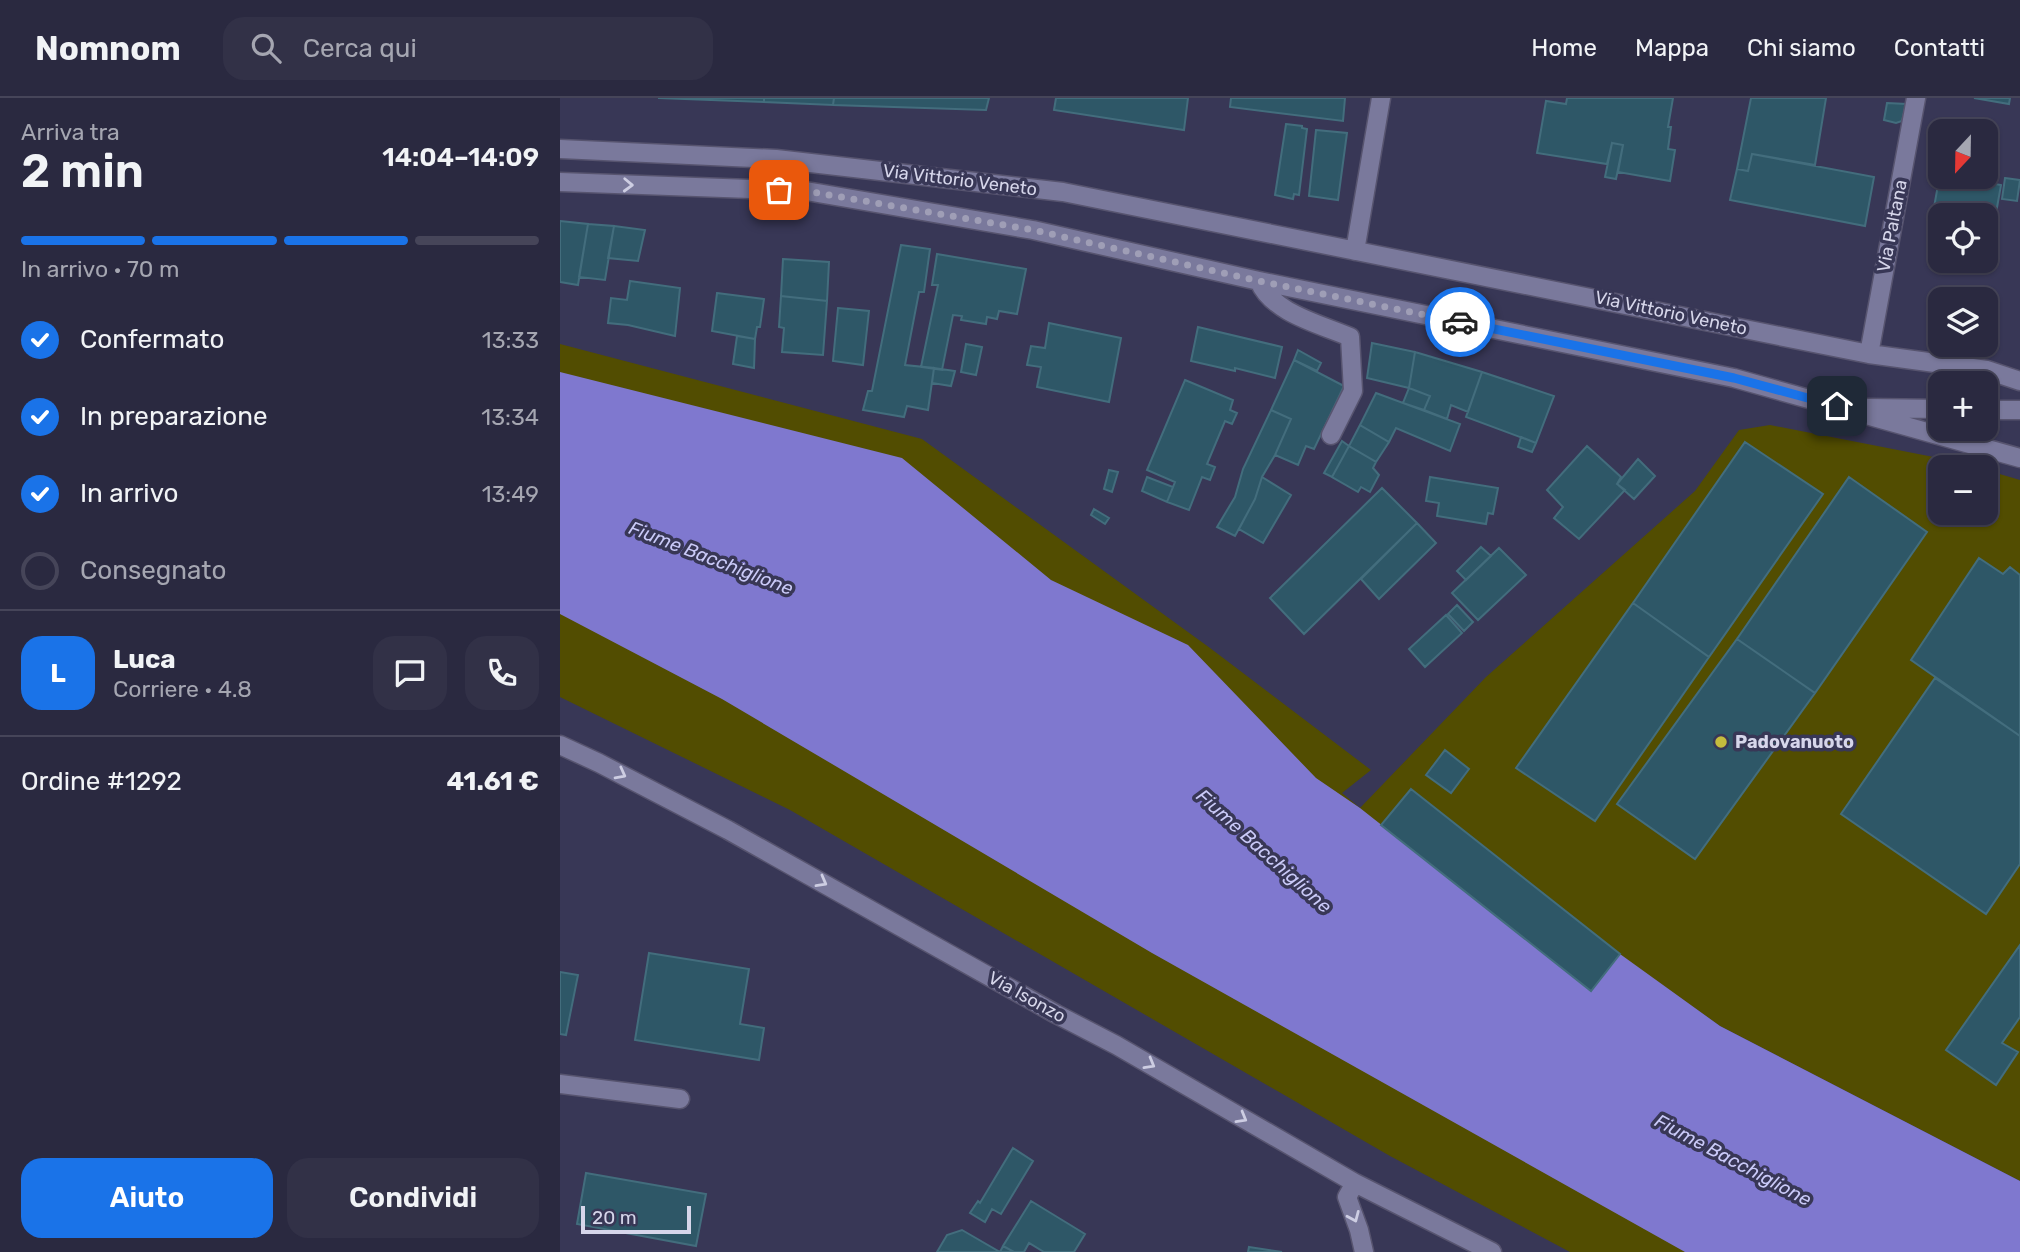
<!DOCTYPE html>
<html lang="it">
<meta charset="utf-8">
<style>
:root{--surface:#2a2940;--page:#323147;--text:#f1f3f6;--muted:#a5a6b1;--line:#464559;--accent:#1a73e8}
body{margin:0;font-family:Rubik,sans-serif;background:var(--page);color:var(--text);height:100vh;display:flex;flex-direction:column;font-size:26px;white-space:nowrap}
*{box-sizing:border-box;margin:0}
p{font-size:23px;color:var(--muted)}
.icon{flex:none;width:38px;height:38px;fill:none;stroke:currentColor;stroke-width:2;stroke-linecap:round;stroke-linejoin:round}
.map{position:relative;flex:1;overflow:hidden}
.drawer{display:flex;flex-direction:column;background:var(--surface);width:560px}
.drawer>*{flex:none}
.needle{width:46px;rotate:202deg}
.buttons{position:absolute;left:1368px;top:21px;display:grid;gap:14px}
.buttons a{display:grid;place-items:center;width:70px;height:70px;border-radius:14px;background:var(--surface);box-shadow:0 2px 5px #0004,0 0 0 2px var(--line);font-size:35px}
.scale{position:absolute;left:21px;bottom:18px;width:110px;box-sizing:border-box;padding-left:7px;border:4px solid #d6d6ea;border-top:0;font-size:19px;line-height:24px;white-space:nowrap;color:#d6d6ea;-webkit-text-stroke:5px #383756;paint-order:stroke}
.pin{position:absolute;display:grid;place-items:center;width:60px;height:60px;color:#fff;margin:-30px;border-radius:14px;box-shadow:0 4px 10px #0006}
.courier{position:absolute;display:grid;place-items:center;width:70px;height:70px;margin:-35px;border:5px solid #1a73e8;border-radius:50%;background:#fff;color:#222;box-shadow:0 2px 9px #0007}
.head em{font-style:normal;font-weight:600}
.head div{display:flex;flex-direction:column-reverse}
.head{display:flex;align-items:center;justify-content:space-between;height:119px;padding:0 21px}
h1{font-size:46px;font-weight:600;line-height:52px}
.bar{display:grid;grid-template-columns:repeat(4,1fr);gap:10px 7px;align-content:center;height:84px;padding:0 21px}
.bar i{height:9px;border-radius:5px;background:var(--line)}
.bar .current{background:var(--accent)}
.bar p{grid-column:span 4}
.line{display:flex;align-items:center;gap:18px;padding:0 21px;border-top:2px solid var(--line)}
.line div{flex:1}
.round{display:grid;place-items:center;flex:none;width:74px;height:74px;border-radius:21px;background:var(--page)}
ol{padding:0 21px;list-style:none}
li{display:flex;align-items:center;gap:21px;height:77px}
li p{margin-inline-start:auto}
li .icon{padding:7px;border-radius:50%;background:var(--accent);color:#fff;stroke-width:4}
li:last-child{color:var(--muted)}
li i{width:38px;height:38px;border:4px solid var(--line);border-radius:50%}
.button{display:flex;gap:14px;margin-top:auto;padding:14px 21px}
.button a{flex:1;height:80px;border-radius:21px;background:var(--accent);color:#fff;font-size:28px;font-weight:600;line-height:80px;text-align:center}
.button a+a{background:var(--page);color:var(--text)}
header{display:flex;align-items:center;gap:42px;box-sizing:border-box;height:98px;padding:0 35px;background:var(--surface);border-bottom:2px solid var(--line)}
header strong{font-size:33px}
nav{display:flex;gap:38px;margin-inline-start:auto;font-size:24px}
.search{width:490px;height:63px;background:var(--page);display:flex;align-items:center;gap:18px;box-sizing:border-box;padding:0 24px;border-radius:21px;color:var(--muted);font-size:26px}
main{display:flex;flex:1;min-height:0}
.map>svg:first-child{display:block}
.green{fill:#524d01}
.water{fill:#7f78cf}
.building{fill:#2e5767;stroke:#436d7d;stroke-width:2}
.lines{fill:none;stroke-linecap:round;stroke-linejoin:round}
.minor-casing{stroke:#57546f;stroke-width:21}
.minor{stroke:#7a799c;stroke-width:18}
.oneway{stroke:#cdcde2}
.done{stroke:#9f9eb6;stroke-width:7;stroke-dasharray:0 12.6}
.route{stroke:#1a73e8;stroke-width:9}
.poi-dot{fill:#c5bc3d;stroke:#383756;stroke-width:2.5}
.labels{text-anchor:middle;dominant-baseline:central;stroke-width:7;stroke-linejoin:round;paint-order:stroke}
.street-label{font-size:18px;fill:#d6d6ea;stroke:#383756}
.poi-label{font-size:18px;font-weight:bold;fill:#d6d6ea;stroke:#383756;text-anchor:start}
.water-label{font-size:19px;font-style:italic;fill:#cacaf8;stroke:#383756}
</style>
<header>
<strong>Nomnom</strong>
<div class="search"><svg class="icon" aria-label="search" viewBox="0 0 24 24"><circle cx="10" cy="10" r="6"/><path d="M15 15l6 6"/></svg>Cerca qui</div>
<nav><a>Home</a><a>Mappa</a><a>Chi siamo</a><a>Contatti</a></nav>
</header>
<main>
<section class="drawer">
<div class="head"><div><h1>2 min</h1><p>Arriva tra</p></div><em>14:04–14:09</em></div>
<div class="bar"><i class="current"></i><i class="current"></i><i class="current"></i><i></i><p>In arrivo · 70 m</p></div>
<ol>
<li><svg class="icon" aria-label="check" viewBox="0 0 24 24"><path d="M5 12l5 5 9-10"/></svg>Confermato<p>13:33</p></li>
<li><svg class="icon" aria-label="check" viewBox="0 0 24 24"><path d="M5 12l5 5 9-10"/></svg>In preparazione<p>13:34</p></li>
<li><svg class="icon" aria-label="check" viewBox="0 0 24 24"><path d="M5 12l5 5 9-10"/></svg>In arrivo<p>13:49</p></li>
<li><i></i>Consegnato</li>
</ol>
<div class="line" style="height:126px"><b class="round" style="background:var(--accent);color:#fff">L</b><div><b>Luca</b><p>Corriere · 4.8</p></div><a class="round"><svg class="icon" aria-label="chat" viewBox="0 0 24 24"><path d="M4 5h16v11H9l-5 4z"/></svg></a><a class="round"><svg class="icon" aria-label="phone" viewBox="0 0 24 24"><path d="M5 4h4l2 5-3 2q2 4 5 5l2-3 5 2v4C11 20 4 13 5 4z"/></svg></a></div>
<div class="line" style="height:91px"><div>Ordine #1292</div><b>41.61 €</b></div>
<div class="button"><a>Aiuto</a><a>Condividi</a></div>
</section>
<div class="map">
<svg width="1460" height="1154" viewBox="0 0 1460 1154">
<rect width="100%" height="100%" fill="#383756"/>
<path class="green" d="M 0,246 L 362,341 L 650,550 L 811,672 L 782,695 L 800,710 L 926,579 L 1135,393 L 1179,332 L 1210,327 L 1399,364 L 1417,369 L 1381,369 L 1381,415 L 1426,415 L 1426,372 L 1460,382 L 1460,1083 L 1160,928 L 1060,857 L 1460,1154 L 1010,1154 L 830,1058 L 230,712 L 0,599 Z"/>
<path class="water" d="M 0,274 L 342,360 L 491,482 L 628,547 L 756,680 L 800,710 L 1031,892 L 1060,856 L 1160,928 L 1460,1083 L 1460,1154 L 1125,1154 L 592,855 L 162,601 L 0,516 Z"/>
<path class="building" d="M 98,0 L 204,0 L 204,4 Z
M 204,0 L 274,0 L 273,7 L 204,4 Z
M 274,0 L 429,0 L 426,12 L 273,7 Z
M 496,0 L 628,0 L 624,32 L 494,12 Z
M 671,0 L 785,0 L 783,23 L 670,9 Z
M 1007,0 L 1113,0 L 1108,29 L 1111,29 L 1108,51 L 1115,52 L 1110,83 L 1058,74 L 1063,47 L 1052,45 L 1047,66 L 977,55 L 986,3 L 1006,6 Z
M 1191,0 L 1266,0 L 1255,67 L 1192,56 L 1188,73 L 1177,71 Z
M 1414,0 L 1450,0 L 1449,6 Z
M 1327,5 L 1346,6 L 1342,23 L 1336,25 L 1324,22 Z
M 726,26 L 742,28 L 742,30 L 747,31 L 739,97 L 734,96 L 733,101 L 715,97 Z
M 1391,28 L 1409,33 L 1390,33 Z
M 756,32 L 787,35 L 778,102 L 749,98 Z
M 1052,45 L 1063,47 L 1056,81 L 1045,79 Z
M 1192,56 L 1314,79 L 1305,128 L 1170,102 L 1177,71 L 1188,73 Z
M 1380,76 L 1381,79 L 1395,79 L 1441,87 L 1430,149 L 1426,148 L 1426,117 L 1381,117 L 1381,139 L 1369,137 Z
M 1445,80 L 1460,82 L 1457,103 L 1442,101 Z
M 0,123 L 28,126 L 18,187 L 0,184 Z
M 28,126 L 54,128 L 45,182 L 19,179 Z
M 54,128 L 85,132 L 78,163 L 48,160 Z
M 341,147 L 370,151 L 364,194 L 359,194 L 345,267 L 374,270 L 368,312 L 347,308 L 344,319 L 303,312 L 308,293 L 312,293 Z
M 377,156 L 466,171 L 457,216 L 439,213 L 437,221 L 427,219 L 426,226 L 401,222 L 402,218 L 393,217 L 382,272 L 361,269 L 378,187 L 372,187 Z
M 223,161 L 269,164 L 267,203 L 221,198 Z
M 70,183 L 120,190 L 115,238 L 68,227 L 48,225 L 51,200 L 67,202 Z
M 157,195 L 204,201 L 200,229 L 197,229 L 195,241 L 152,233 Z
M 221,198 L 267,203 L 263,257 L 222,254 L 224,230 L 219,229 Z
M 278,210 L 309,213 L 303,267 L 273,263 Z
M 489,225 L 561,240 L 549,304 L 477,289 L 481,269 L 467,267 L 471,248 L 485,250 Z
M 638,229 L 722,249 L 715,280 L 675,270 L 675,273 L 631,263 Z
M 177,238 L 195,241 L 194,270 L 173,266 Z
M 812,245 L 855,254 L 849,290 L 807,280 Z
M 406,246 L 422,249 L 416,277 L 401,274 Z
M 738,252 L 761,265 L 757,273 L 734,262 Z
M 855,254 L 922,274 L 908,314 L 891,307 L 887,321 L 864,312 L 870,298 L 849,290 Z
M 734,262 L 784,288 L 754,351 L 746,348 L 738,367 L 715,357 L 731,321 L 711,312 Z
M 374,270 L 395,273 L 391,288 L 372,285 Z
M 922,274 L 994,298 L 976,345 L 906,319 Z
M 625,282 L 673,302 L 670,312 L 677,315 L 672,326 L 665,323 L 647,366 L 655,369 L 650,382 L 642,379 L 629,412 L 607,404 L 615,384 L 587,372 Z
M 849,290 L 870,298 L 864,312 L 843,305 Z
M 816,295 L 900,326 L 890,353 L 836,330 L 829,344 L 800,327 Z
M 711,312 L 731,321 L 715,357 L 702,379 L 695,401 L 675,438 L 657,429 L 675,399 L 683,371 Z
M 800,327 L 829,344 L 816,364 L 789,348 Z
M 961,339 L 976,345 L 972,354 L 958,349 Z
M 782,343 L 789,348 L 772,379 L 764,375 Z
M 1185,344 L 1263,396 L 1149,559 L 1073,505 Z
M 789,348 L 816,364 L 813,370 L 819,377 L 810,394 L 801,389 L 798,394 L 772,379 Z
M 1027,348 L 1061,379 L 1057,386 L 1065,392 L 1019,441 L 994,420 L 1003,409 L 987,392 Z
M 1078,361 L 1095,378 L 1074,401 L 1057,386 Z
M 549,372 L 558,374 L 552,394 L 544,391 Z
M 587,379 L 613,389 L 607,404 L 582,393 Z
M 702,379 L 731,397 L 703,445 L 679,431 L 695,401 Z
M 870,379 L 938,390 L 933,416 L 928,415 L 926,426 L 877,418 L 879,405 L 866,403 Z
M 1289,379 L 1367,434 L 1255,595 L 1177,541 Z
M 822,390 L 857,425 L 744,536 L 710,500 Z
M 534,411 L 549,420 L 545,426 L 531,417 Z
M 857,425 L 876,445 L 819,501 L 801,481 Z
M 921,449 L 931,458 L 906,482 L 897,473 Z
M 939,450 L 966,477 L 918,522 L 892,495 Z
M 1419,460 L 1443,476 L 1450,469 L 1460,477 L 1460,638 L 1351,562 Z
M 1073,505 L 1149,559 L 1035,723 L 956,670 Z
M 897,507 L 913,524 L 904,533 L 888,516 Z
M 886,517 L 902,535 L 865,569 L 849,551 Z
M 1177,541 L 1255,595 L 1135,761 L 1057,706 Z
M 1375,580 L 1460,638 L 1460,766 L 1426,816 L 1281,716 Z
M 885,652 L 909,671 L 891,695 L 866,677 Z
M 851,691 L 1060,856 L 1031,893 L 821,727 Z
M 1460,847 L 1460,919 L 1442,945 L 1458,954 L 1436,987 L 1386,952 Z
M 89,855 L 189,871 L 180,926 L 204,930 L 199,962 L 75,942 Z
M 0,874 L 18,877 L 6,937 L 0,936 Z
M 453,1050 L 473,1063 L 441,1116 L 432,1111 L 425,1124 L 410,1115 L 418,1103 L 420,1105 Z
M 26,1075 L 146,1096 L 136,1148 L 17,1126 Z
M 471,1103 L 525,1136 L 514,1154 L 484,1154 L 469,1145 L 464,1154 L 454,1154 L 443,1148 Z
M 402,1132 L 440,1154 L 443,1148 L 454,1154 L 377,1154 L 387,1137 Z
M 689,1149 L 722,1154 L 688,1154 Z"/>
<g class="lines">
<defs>
<path id="minor" d="M 0,51 L 216,61 L 503,94 L 1309,256 L 1427,272 L 1460,283
M 0,84 L 246,93 L 473,132 L 699,183 L 1174,280 L 1460,360
M 795,153 L 821,0
M 699,183 C 712,215 760,226 790,239 L 793,293 L 771,337
M 1309,256 L 1356,0
M 1308,310 L 1381,311
M 1426,312 L 1460,312
M 0,647 L 39,665 L 168,732 L 496,916 L 556,947 L 795,1085 L 932,1154
M 0,986 L 120,1001
M 795,1085 L 787,1099 L 799,1132 L 804,1154"/>
</defs>
<use href="#minor" class="minor-casing"/>
<use href="#minor" class="minor"/>
</g>
<defs><path id="oneway-chevron" d="M-2-3.5L2.5 0L-2 3.5" fill="none" stroke-width="1.6" stroke-linecap="round" stroke-linejoin="round" transform="scale(1.75)"/></defs>
<g class="oneway">
<use href="#oneway-chevron" transform="translate(68 87) rotate(2)"/>
<use href="#oneway-chevron" transform="translate(61 676) rotate(28)"/>
<use href="#oneway-chevron" transform="translate(262 784) rotate(29)"/>
<use href="#oneway-chevron" transform="translate(590 966) rotate(30)"/>
<use href="#oneway-chevron" transform="translate(682 1020) rotate(30)"/>
<use href="#oneway-chevron" transform="translate(794 1119) rotate(67)"/>
</g>
<g class="lines">
<path class="done" d="M 219,92 L 246,93 L 473,132 L 699,183 L 900,224"/>
<path class="route" d="M 900,224 L 1174,280 L 1277,308"/>
</g>
<circle class="poi-dot" cx="1161" cy="644" r="7"/>
<g class="labels">
<g class="street-label">
<text transform="translate(400 82) rotate(7)">Via Vittorio Veneto</text>
<text transform="translate(1332 128) rotate(-79)">Via Paltana</text>
<text transform="translate(1111 215) rotate(12)">Via Vittorio Veneto</text>
<text transform="translate(467 899) rotate(29)">Via Isonzo</text>
</g>
<g class="poi-label">
<text x="1175" y="644">Padovanuoto</text>
</g>
<g class="water-label">
<text transform="translate(151 460) rotate(21)">Fiume Bacchiglione</text>
<text transform="translate(704 753) rotate(42)">Fiume Bacchiglione</text>
<text transform="translate(1173 1062) rotate(28)">Fiume Bacchiglione</text>
</g>
</g>
</svg>
<div class="buttons">
<a><svg class="needle" viewBox="-14 -14 28 28"><path d="M0-13l5 13h-10z" fill="#e53935"/><path d="M0 13l5-13h-10z" fill="#a5a6b1"/></svg></a>
<a><svg class="icon" aria-label="locate" viewBox="0 0 24 24"><circle cx="12" cy="12" r="6"/><path d="M12 2v4M12 18v4M2 12h4M18 12h4"/></svg></a>
<a><svg class="icon" aria-label="layers" viewBox="0 0 24 24"><path d="M12 4l9 5-9 5-9-5zM3 14l9 5 9-5"/></svg></a>
<a>+</a>
<a>−</a>
</div>
<div class="scale">20 m</div>
<div class="pin" style="left:219px;top:92px;background:#ea580c"><svg class="icon" aria-label="bag" viewBox="0 0 24 24"><path d="M5 8h14l-1 12H6zM9 8a3 3 0 0 1 6 0"/></svg></div>
<div class="pin" style="left:1277px;top:308px;background:#1f2937"><svg class="icon" aria-label="home" viewBox="0 0 24 24"><path d="M3 11l9-7 9 7M6 9v11h12V9"/></svg></div>
<div class="courier" style="left:900px;top:224px"><svg class="icon" aria-label="car" viewBox="0 0 24 24"><path d="M5 17H2v-5l4-1 3-4h7l3 4 3 1v5h-3M9 17h6M6 11h13"/><circle cx="7" cy="17" r="2"/><circle cx="17" cy="17" r="2"/></svg></div>
</div>
</main>
